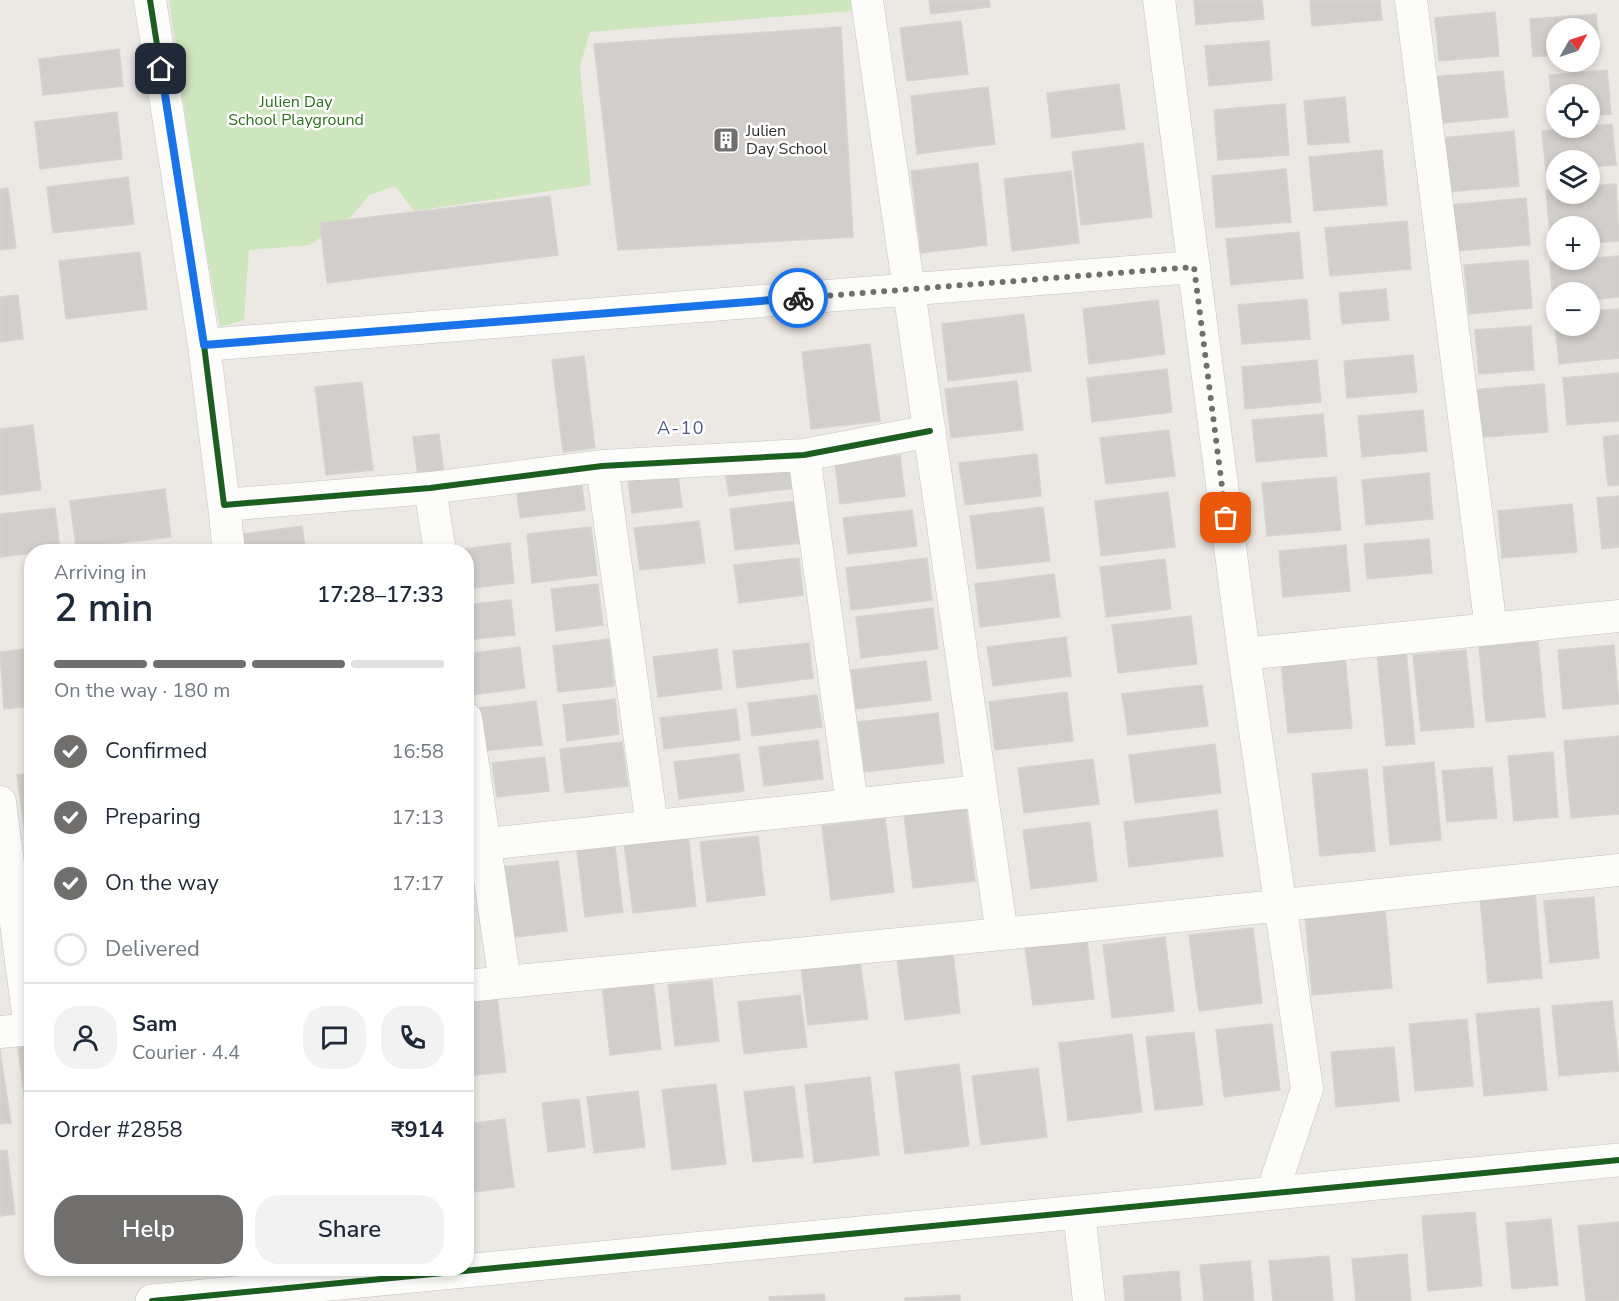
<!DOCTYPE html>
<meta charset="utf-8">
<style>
:root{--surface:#fff;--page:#f2f2f3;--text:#1f2937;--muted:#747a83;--line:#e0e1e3;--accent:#706f6e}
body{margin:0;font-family:"Nunito Sans",sans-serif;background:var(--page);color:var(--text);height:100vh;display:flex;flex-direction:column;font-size:22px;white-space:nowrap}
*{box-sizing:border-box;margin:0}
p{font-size:20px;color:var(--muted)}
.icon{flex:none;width:33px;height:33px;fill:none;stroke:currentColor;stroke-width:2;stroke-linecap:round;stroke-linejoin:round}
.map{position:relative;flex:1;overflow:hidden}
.details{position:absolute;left:24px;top:544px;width:450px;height:732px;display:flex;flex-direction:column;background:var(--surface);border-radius:24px;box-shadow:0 3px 9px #0003}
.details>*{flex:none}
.needle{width:39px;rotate:51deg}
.tools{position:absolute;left:1546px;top:18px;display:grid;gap:12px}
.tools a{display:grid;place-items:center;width:54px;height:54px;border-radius:50%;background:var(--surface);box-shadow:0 3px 9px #0003;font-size:30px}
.pin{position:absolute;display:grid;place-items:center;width:51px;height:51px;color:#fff;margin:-26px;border-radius:12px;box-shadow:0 3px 9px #0006}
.courier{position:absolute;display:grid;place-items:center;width:60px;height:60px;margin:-30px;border:4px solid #1a73e8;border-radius:50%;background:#fff;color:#222;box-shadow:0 2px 8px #0007}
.summary em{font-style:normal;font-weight:600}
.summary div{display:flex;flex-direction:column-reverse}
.summary{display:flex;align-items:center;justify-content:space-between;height:102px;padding:0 30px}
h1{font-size:39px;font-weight:600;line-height:45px}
.bar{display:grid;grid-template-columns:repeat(4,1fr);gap:9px 6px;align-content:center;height:72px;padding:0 30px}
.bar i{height:8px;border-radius:4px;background:var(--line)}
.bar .on{background:var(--accent)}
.bar p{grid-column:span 4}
.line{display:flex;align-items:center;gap:15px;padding:0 30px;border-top:2px solid var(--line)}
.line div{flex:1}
.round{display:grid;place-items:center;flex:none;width:63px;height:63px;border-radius:24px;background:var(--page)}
ol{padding:0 30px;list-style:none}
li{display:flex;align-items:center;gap:18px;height:66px}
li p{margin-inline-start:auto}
li .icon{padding:6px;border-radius:50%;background:var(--accent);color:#fff;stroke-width:4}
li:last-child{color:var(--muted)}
li i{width:33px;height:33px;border:3px solid var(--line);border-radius:50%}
.button{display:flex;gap:12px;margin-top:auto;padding:12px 30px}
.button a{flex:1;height:69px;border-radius:24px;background:var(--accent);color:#fff;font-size:24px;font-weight:600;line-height:69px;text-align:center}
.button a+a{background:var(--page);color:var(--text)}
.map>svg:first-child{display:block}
.green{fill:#cee6be}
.building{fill:#d1cecb;stroke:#d7d4d0;stroke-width:1.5}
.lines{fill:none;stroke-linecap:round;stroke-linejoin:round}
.minor-casing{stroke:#c5c4c5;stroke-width:33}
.tertiary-casing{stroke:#c5c4c5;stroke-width:34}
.minor{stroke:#fcfcfb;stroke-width:32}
.tertiary{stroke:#fcfcfb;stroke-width:33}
.cycleway-casing{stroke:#fff;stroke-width:10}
.cycleway{stroke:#1b5e20;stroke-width:6}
.done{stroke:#706f6e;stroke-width:6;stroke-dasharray:0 10.8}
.route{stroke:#1a73e8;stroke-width:8}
.labels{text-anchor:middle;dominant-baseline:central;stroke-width:5;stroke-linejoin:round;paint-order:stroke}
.park-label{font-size:16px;fill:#2c6e1b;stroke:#fff}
.poi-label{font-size:16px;fill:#2e2e2e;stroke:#fff;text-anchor:start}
.neighbourhood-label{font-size:18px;letter-spacing:1.5px;fill:#4d5680;stroke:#fff}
</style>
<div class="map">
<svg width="1619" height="1301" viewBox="0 0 1619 1301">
<rect width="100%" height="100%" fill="#ece8e4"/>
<path class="green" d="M 169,0 L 851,0 L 852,11 L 590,32 L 580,66 L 591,185 L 414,211 L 395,186 L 369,195 L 351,217 L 310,245 L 249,250 L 244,320 L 220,327 L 198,204 Z"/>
<path class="building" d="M 929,0 L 989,0 L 990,7 L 931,14 Z
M 1194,0 L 1262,0 L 1264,19 L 1196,25 Z
M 1310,0 L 1380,0 L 1382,20 L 1312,26 Z
M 1495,12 L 1499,56 L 1439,61 L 1435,18 Z
M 1596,14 L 1600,51 L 1590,52 L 1590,28 L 1557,28 L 1557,55 L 1533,57 L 1530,19 Z
M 961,21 L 968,74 L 907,81 L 900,28 Z
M 841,27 L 853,237 L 618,250 L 594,44 Z
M 1269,41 L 1272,80 L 1209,86 L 1205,46 Z
M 119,49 L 123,86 L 43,95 L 39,59 Z
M 1607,70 L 1611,114 L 1590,116 L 1590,94 L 1557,94 L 1557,118 L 1553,119 L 1549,75 Z
M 1503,71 L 1508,117 L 1434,124 L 1430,77 Z
M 1119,84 L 1125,129 L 1052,138 L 1047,93 Z
M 988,87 L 995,144 L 917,154 L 911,96 Z
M 1345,97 L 1349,142 L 1308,145 L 1304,101 Z
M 1285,104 L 1289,155 L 1218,160 L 1214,110 Z
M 117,112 L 122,159 L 40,169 L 35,122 Z
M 1612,124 L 1616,165 L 1590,167 L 1590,160 L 1557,160 L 1557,170 L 1546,171 L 1542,131 Z
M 1514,131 L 1519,186 L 1446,192 L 1441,138 Z
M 1143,143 L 1152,217 L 1081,225 L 1072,152 Z
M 1382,150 L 1387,205 L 1314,211 L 1309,157 Z
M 978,163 L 987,245 L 921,253 L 911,171 Z
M 1286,169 L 1291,222 L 1216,228 L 1212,176 Z
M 1071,171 L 1079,243 L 1012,251 L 1004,179 Z
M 128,177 L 134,224 L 53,233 L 47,187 Z
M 1616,184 L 1619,241 L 1590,243 L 1590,226 L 1557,226 L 1557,246 L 1551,247 L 1546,190 L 1557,189 L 1557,194 L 1590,194 L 1590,186 Z
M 8,188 L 16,248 L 0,250 L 0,189 Z
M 550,196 L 558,255 L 327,283 L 320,223 Z
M 1526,198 L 1530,245 L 1455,251 L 1451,205 Z
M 1407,221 L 1411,269 L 1330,276 L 1325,228 Z
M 1299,232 L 1303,278 L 1231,285 L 1226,239 Z
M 140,252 L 147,309 L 66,319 L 59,261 Z
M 1619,256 L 1619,297 L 1590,300 L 1590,292 L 1557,292 L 1557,302 L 1553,303 L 1550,262 Z
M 1528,260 L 1532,308 L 1469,314 L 1464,265 Z
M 1386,289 L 1389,320 L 1342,324 L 1339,293 Z
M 18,295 L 23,339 L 0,342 L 0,297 Z
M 1307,299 L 1310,339 L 1242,344 L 1238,305 Z
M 1158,300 L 1165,354 L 1089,364 L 1083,309 Z
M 1619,309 L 1619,358 L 1559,364 L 1554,314 L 1557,314 L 1557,326 L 1590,326 L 1590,311 Z
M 1024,314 L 1031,371 L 948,381 L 942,324 Z
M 1531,326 L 1534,370 L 1479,374 L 1475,330 Z
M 870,344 L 880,421 L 811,429 L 802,352 Z
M 1413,355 L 1417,392 L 1347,398 L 1344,361 Z
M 584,356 L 595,448 L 563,452 L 552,360 Z
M 1317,360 L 1321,402 L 1245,409 L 1242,367 Z
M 1167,369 L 1172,412 L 1092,422 L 1087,378 Z
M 1619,373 L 1619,421 L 1567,425 L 1563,378 Z
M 1017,381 L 1023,430 L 951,438 L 945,389 Z
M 362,382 L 373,470 L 326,475 L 315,387 Z
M 1544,384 L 1548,432 L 1475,438 L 1471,390 Z
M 1423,410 L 1427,451 L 1362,457 L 1358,416 Z
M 1323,414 L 1327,456 L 1256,462 L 1252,420 Z
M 33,425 L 41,490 L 0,495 L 0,429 Z
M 1169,430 L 1175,476 L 1106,484 L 1100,438 Z
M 439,434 L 444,474 L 418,477 L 413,437 Z
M 1619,435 L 1619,485 L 1608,486 L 1603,437 Z
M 1037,454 L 1041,496 L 965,505 L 959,463 Z
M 900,455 L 905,496 L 840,504 L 835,463 Z
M 793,461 L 796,488 L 729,496 L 725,470 Z
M 1429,473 L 1433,519 L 1366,525 L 1362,480 Z
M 678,475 L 682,507 L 632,513 L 628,481 Z
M 1336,477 L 1341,530 L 1267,536 L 1262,483 Z
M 581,478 L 585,510 L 520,518 L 516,485 Z
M 165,489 L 171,537 L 76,548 L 70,501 Z
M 1168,492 L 1175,547 L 1101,556 L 1095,501 Z
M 1619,496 L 1619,547 L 1602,549 L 1597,498 Z
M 796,501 L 801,543 L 735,550 L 730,509 Z
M 1572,504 L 1577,552 L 1502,558 L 1498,511 Z
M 1043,507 L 1050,561 L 977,569 L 970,516 Z
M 55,508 L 60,550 L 0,557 L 0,514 Z
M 912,510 L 917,546 L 848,554 L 843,518 Z
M 699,521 L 705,563 L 640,570 L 634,528 Z
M 302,526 L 306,552 L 245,552 L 243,534 Z
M 591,527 L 597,575 L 532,583 L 527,534 Z
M 1429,539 L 1432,573 L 1367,579 L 1364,544 Z
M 510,543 L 514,583 L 466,589 L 466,552 L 455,550 Z
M 410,545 L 411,552 L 350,552 Z
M 1346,545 L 1350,591 L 1283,597 L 1279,551 Z
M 799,558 L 803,595 L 739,603 L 734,565 Z
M 927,558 L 932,600 L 851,610 L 846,568 Z
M 1165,559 L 1171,609 L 1106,617 L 1100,567 Z
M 1054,574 L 1060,617 L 980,627 L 975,584 Z
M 598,584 L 603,625 L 556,631 L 551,589 Z
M 511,600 L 515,635 L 467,640 L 466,605 Z
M 933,608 L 938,649 L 861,658 L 856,617 Z
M 1191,616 L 1197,664 L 1118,673 L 1112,625 Z
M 1066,637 L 1071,676 L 993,686 L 987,647 Z
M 609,639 L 614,686 L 558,692 L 553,646 Z
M 1538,641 L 1545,717 L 1486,722 L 1479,646 Z
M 809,643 L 813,678 L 737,688 L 733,651 Z
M 1614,645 L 1619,704 L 1563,709 L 1558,650 Z
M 520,647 L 525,688 L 472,695 L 467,654 Z
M 32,648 L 32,706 L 4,709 L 0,652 Z
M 717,649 L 722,689 L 658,697 L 653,657 Z
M 1466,650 L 1474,727 L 1421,731 L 1413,655 Z
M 1406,651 L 1415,744 L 1386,746 L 1377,654 Z
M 1345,656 L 1352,728 L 1288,733 L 1281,662 Z
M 926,661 L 931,700 L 856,709 L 851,670 Z
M 1202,685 L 1208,726 L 1128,735 L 1122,694 Z
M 1067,692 L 1073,741 L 995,750 L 989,702 Z
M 817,695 L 822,727 L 752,736 L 748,703 Z
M 615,699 L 619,734 L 567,741 L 563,705 Z
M 536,701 L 542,745 L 485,751 L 479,708 Z
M 736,709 L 740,740 L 664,749 L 660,718 Z
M 938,713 L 944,763 L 864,772 L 858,722 Z
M 1619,736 L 1619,814 L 1571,818 L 1564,741 Z
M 818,740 L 823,779 L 764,786 L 759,747 Z
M 622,742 L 628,786 L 565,793 L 560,749 Z
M 1215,744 L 1221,793 L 1135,803 L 1129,755 Z
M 1553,752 L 1558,817 L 1514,821 L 1508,756 Z
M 739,754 L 744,791 L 679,799 L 674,762 Z
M 545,757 L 549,791 L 497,797 L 492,763 Z
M 1093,759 L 1099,804 L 1024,813 L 1018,768 Z
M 1434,762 L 1441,840 L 1390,845 L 1383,767 Z
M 1492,767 L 1497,818 L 1447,822 L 1442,771 Z
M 1367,769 L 1375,851 L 1320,856 L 1312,774 Z
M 32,773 L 32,834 L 25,835 L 17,775 Z
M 965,799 L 975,881 L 913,888 L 903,806 Z
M 1217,810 L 1223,856 L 1129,867 L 1124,822 Z
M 885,818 L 894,892 L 831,900 L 822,826 Z
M 1090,822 L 1097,881 L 1031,889 L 1023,830 Z
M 688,835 L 696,906 L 633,913 L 624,843 Z
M 758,836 L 765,895 L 707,902 L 700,842 Z
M 615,846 L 623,912 L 585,917 L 577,851 Z
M 32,850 L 32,880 L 28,851 Z
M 558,861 L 567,931 L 509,938 L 500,867 Z
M 1535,893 L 1542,978 L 1488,983 L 1480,898 Z
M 1594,897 L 1599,958 L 1550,963 L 1544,901 Z
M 1385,907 L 1392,988 L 1312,995 L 1305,914 Z
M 1253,928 L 1262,1003 L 1199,1011 L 1189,935 Z
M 1165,937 L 1174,1011 L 1112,1018 L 1103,945 Z
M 1087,940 L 1094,999 L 1033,1005 L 1025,947 Z
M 953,952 L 960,1013 L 905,1020 L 897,959 Z
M 860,961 L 868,1019 L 808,1025 L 801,967 Z
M 653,980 L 661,1049 L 610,1055 L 602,986 Z
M 712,980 L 719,1041 L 675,1046 L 668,985 Z
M 800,995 L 807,1047 L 744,1054 L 738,1002 Z
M 497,996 L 506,1072 L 466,1076 L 466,1000 Z
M 1612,1001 L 1619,1071 L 1559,1076 L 1552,1006 Z
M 1539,1008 L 1547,1090 L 1484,1096 L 1476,1014 Z
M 1467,1019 L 1473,1086 L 1415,1091 L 1409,1024 Z
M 1272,1024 L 1280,1090 L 1224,1097 L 1216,1030 Z
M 1194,1032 L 1203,1105 L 1155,1110 L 1146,1037 Z
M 1132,1034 L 1142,1112 L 1068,1121 L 1059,1043 Z
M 32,1045 L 32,1111 L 26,1111 L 18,1047 Z
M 1394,1047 L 1399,1101 L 1336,1107 L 1331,1052 Z
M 0,1050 L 11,1123 L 0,1124 Z
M 959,1064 L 969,1146 L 905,1154 L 895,1072 Z
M 1038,1068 L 1047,1137 L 981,1145 L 972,1076 Z
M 870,1077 L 879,1155 L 814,1163 L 805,1085 Z
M 716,1084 L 726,1164 L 672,1170 L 662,1090 Z
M 794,1086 L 803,1157 L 753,1162 L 744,1092 Z
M 638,1091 L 645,1147 L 594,1153 L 587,1097 Z
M 579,1099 L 585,1147 L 548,1152 L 542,1103 Z
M 505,1119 L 514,1187 L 466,1193 L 466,1124 Z
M 7,1150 L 15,1214 L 0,1216 L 0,1151 Z
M 24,1150 L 32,1150 L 32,1206 Z
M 1475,1212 L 1482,1286 L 1428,1291 L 1422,1216 Z
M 1551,1219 L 1558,1285 L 1512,1289 L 1506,1223 Z
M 1619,1222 L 1619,1301 L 1586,1301 L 1578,1226 Z
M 1407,1254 L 1411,1301 L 1356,1301 L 1352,1259 Z
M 1329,1256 L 1333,1301 L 1273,1301 L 1269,1261 Z
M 1250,1261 L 1254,1301 L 1204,1301 L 1200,1265 Z
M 1179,1271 L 1181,1301 L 1125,1301 L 1123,1276 Z
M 824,1294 L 825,1301 L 770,1301 L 769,1297 Z
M 960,1295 L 960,1301 L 905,1301 L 905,1298 Z"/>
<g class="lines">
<defs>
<path id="minor" d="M 150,0 L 204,345 L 224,505 L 430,488 L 602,466 L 804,455 L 930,431
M 867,0 L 1002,934
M 1159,0 L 1244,654
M 1411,0 L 1491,629
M 204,345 L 1194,267
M 804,455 L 852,805
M 602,466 L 652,826
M 430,488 L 440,552
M 224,505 L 229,552
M 466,718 L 505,982
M 0,802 L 30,1029
M 487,844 L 981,791
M 466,986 L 1073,927 L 1619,870
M 0,1032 L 32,1029
M 1272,1193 L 1307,1089 L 1244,654 L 1619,616
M 1079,1212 L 1089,1301"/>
<path id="tertiary" d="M 152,1301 L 1619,1160"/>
</defs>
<use href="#minor" class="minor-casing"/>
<use href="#tertiary" class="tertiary-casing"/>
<use href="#minor" class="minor"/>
<use href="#tertiary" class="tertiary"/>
<defs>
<path id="cycleway" d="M 150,0 L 204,345 L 224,505 L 430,488 L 602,466 L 804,455 L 930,431
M 152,1301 L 1619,1160"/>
</defs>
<use href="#cycleway" class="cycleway-casing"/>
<use href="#cycleway" class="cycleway"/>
</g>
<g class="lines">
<path class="done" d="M 798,298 L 1194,267 L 1226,518"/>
<path class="route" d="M 161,69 L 204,345 L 798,298"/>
</g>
<defs>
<symbol id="building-square" viewBox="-11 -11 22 22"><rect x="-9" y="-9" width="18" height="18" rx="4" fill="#706f6e" stroke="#fff"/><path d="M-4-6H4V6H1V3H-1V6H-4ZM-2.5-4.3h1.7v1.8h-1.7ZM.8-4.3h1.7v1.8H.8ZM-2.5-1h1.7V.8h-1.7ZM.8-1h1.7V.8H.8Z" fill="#fff"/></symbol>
</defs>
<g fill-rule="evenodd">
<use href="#building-square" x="711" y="125" width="30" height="30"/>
</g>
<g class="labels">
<g class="park-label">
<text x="296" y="102">Julien Day<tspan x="296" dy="18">School Playground</tspan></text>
</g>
<g class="poi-label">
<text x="746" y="131">Julien<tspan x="746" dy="18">Day School</tspan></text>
</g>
<g class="neighbourhood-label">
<text x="681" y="428">A-10</text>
</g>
</g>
</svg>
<div class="tools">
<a><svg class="needle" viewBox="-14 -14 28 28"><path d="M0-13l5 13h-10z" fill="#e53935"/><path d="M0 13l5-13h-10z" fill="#747a83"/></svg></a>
<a><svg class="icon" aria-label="locate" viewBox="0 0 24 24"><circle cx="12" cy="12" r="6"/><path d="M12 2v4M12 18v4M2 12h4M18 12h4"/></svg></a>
<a><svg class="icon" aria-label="layers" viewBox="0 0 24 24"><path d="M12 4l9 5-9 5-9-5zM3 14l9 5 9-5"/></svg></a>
<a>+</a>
<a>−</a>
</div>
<div class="pin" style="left:1226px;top:518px;background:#ea580c"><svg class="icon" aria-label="bag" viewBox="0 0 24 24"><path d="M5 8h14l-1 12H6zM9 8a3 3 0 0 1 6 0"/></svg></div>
<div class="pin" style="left:161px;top:69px;background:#1f2937"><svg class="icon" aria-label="home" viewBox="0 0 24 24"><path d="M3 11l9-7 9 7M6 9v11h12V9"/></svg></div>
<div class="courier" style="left:798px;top:298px"><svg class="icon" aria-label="bike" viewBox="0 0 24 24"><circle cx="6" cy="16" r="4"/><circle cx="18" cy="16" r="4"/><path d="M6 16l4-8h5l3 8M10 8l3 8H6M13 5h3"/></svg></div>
<section class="details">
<div class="summary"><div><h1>2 min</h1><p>Arriving in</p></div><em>17:28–17:33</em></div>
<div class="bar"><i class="on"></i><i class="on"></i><i class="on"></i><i></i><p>On the way · 180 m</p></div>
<ol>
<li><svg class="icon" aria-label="check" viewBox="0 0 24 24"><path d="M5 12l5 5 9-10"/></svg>Confirmed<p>16:58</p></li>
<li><svg class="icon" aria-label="check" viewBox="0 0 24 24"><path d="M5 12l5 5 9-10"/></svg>Preparing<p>17:13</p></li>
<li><svg class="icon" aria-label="check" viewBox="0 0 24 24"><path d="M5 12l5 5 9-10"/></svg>On the way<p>17:17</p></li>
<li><i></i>Delivered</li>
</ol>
<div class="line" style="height:108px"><a class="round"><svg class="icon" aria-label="person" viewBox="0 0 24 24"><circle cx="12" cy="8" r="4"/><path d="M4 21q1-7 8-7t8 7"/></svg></a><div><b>Sam</b><p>Courier · 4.4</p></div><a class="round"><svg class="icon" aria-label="chat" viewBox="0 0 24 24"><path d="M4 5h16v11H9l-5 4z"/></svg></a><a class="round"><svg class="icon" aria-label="phone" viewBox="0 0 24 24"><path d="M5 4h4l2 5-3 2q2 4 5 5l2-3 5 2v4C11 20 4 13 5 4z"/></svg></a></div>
<div class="line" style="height:78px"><div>Order #2858</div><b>₹914</b></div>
<div class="button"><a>Help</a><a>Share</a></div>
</section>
</div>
